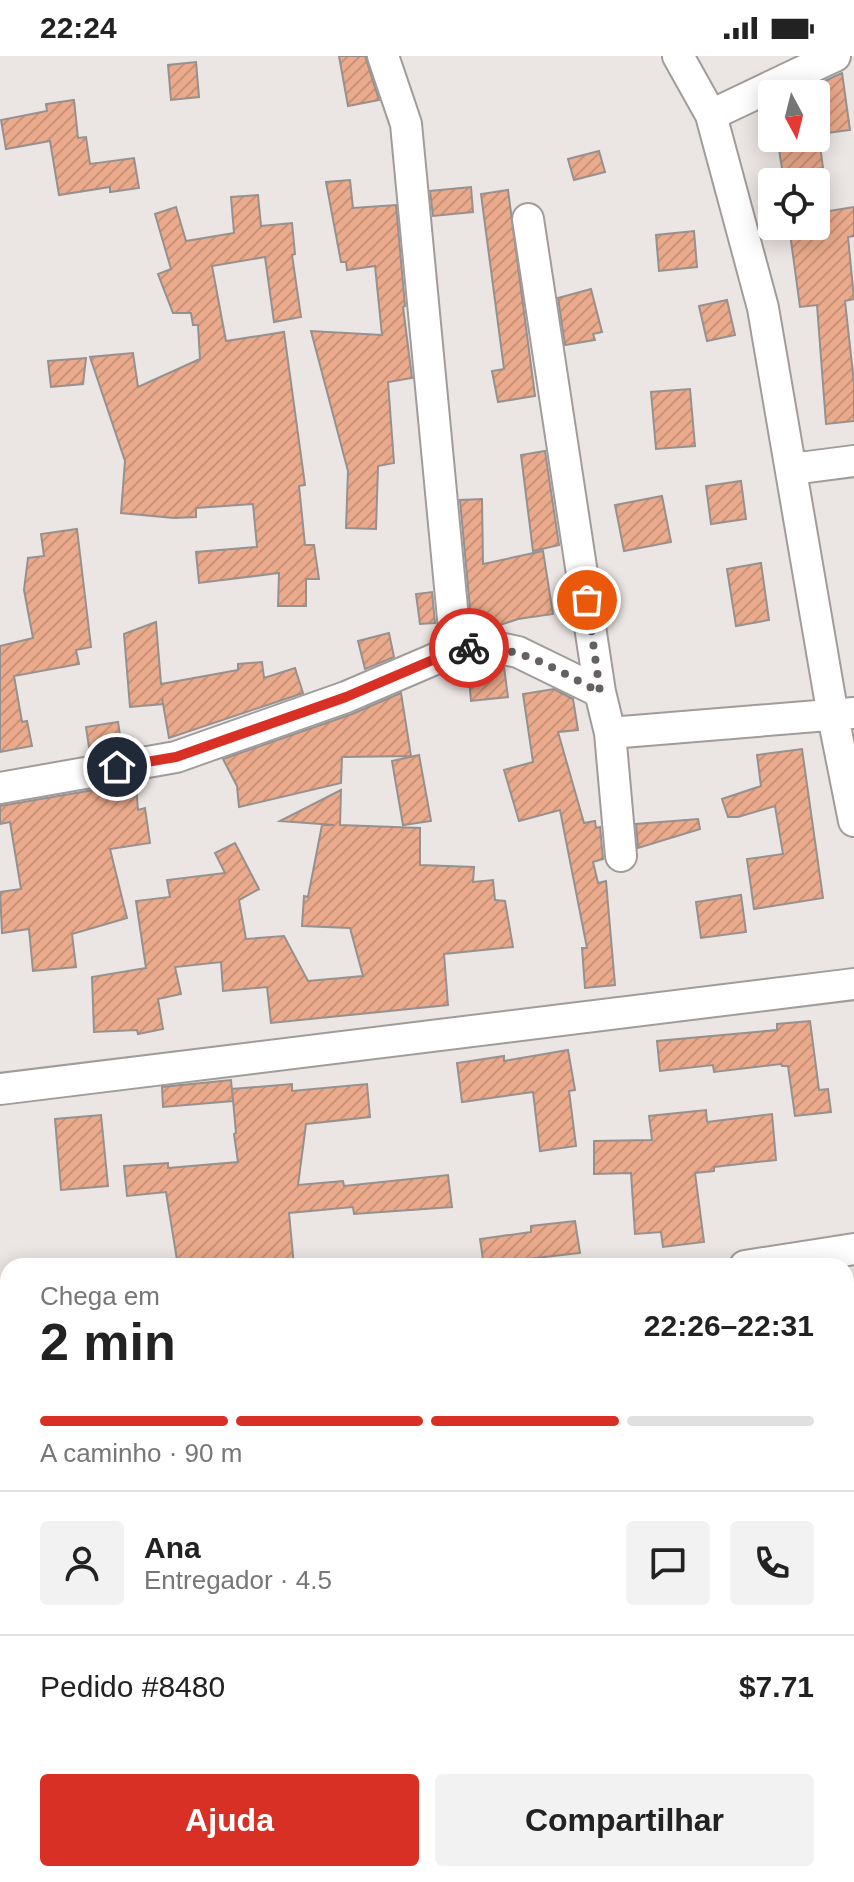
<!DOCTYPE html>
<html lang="pt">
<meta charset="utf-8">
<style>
:root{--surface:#fff;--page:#f2f2f2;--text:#222;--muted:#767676;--line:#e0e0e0;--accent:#d93025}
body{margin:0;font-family:Helvetica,sans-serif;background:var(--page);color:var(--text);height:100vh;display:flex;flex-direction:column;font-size:30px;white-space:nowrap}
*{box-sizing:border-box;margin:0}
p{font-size:26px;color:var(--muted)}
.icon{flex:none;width:44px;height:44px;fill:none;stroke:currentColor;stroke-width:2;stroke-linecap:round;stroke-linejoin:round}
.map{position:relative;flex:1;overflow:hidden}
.details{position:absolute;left:0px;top:1202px;width:854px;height:624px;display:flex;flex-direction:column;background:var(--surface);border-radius:24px 24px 0 0;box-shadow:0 4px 20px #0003}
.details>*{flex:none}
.needle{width:52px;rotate:173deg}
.tools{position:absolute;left:758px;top:24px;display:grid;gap:16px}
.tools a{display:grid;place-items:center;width:72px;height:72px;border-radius:8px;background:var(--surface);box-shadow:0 4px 20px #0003;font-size:40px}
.pin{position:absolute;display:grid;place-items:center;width:68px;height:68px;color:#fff;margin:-34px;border:4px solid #fff;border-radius:50%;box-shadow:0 2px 8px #0007}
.courier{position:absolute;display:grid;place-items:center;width:80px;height:80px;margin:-40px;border:6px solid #d93025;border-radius:50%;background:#fff;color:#222;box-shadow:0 2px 10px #0007}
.summary em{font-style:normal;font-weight:600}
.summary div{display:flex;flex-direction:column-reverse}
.summary{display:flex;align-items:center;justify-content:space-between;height:136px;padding:0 40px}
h1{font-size:52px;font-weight:600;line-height:60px}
.bar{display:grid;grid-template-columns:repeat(4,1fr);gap:12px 8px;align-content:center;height:96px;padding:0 40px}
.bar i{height:10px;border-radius:6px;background:var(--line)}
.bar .current{background:var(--accent)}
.bar p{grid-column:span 4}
.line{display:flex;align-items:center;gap:20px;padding:0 40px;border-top:2px solid var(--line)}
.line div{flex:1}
.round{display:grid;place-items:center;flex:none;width:84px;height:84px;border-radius:8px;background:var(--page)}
.button{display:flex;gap:16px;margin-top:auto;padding:16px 40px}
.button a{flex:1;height:92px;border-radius:8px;background:var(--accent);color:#fff;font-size:32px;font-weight:600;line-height:92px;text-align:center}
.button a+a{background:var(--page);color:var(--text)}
.status{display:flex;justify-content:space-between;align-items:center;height:56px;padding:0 40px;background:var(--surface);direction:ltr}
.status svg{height:22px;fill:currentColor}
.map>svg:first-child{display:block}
.building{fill:url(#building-hatch);stroke:#96918f;stroke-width:2}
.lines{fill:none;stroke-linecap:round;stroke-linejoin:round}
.minor-casing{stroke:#a19c9a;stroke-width:34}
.minor{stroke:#fff;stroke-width:30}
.done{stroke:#646160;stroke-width:8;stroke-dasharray:0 14.4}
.route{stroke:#d93025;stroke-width:10}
</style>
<div class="status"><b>22:24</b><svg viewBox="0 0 49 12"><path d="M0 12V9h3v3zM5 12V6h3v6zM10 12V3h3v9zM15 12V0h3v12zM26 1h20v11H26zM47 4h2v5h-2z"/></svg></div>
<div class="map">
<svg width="854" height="1826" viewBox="0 0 854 1826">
<defs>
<pattern id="building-hatch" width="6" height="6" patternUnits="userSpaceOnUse" patternTransform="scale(2)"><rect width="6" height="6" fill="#ebaa8b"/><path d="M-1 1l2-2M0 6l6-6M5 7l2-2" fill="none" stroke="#c99277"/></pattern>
</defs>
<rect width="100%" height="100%" fill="#ebe5e3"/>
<path class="building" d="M 339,0 L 365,0 L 379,44 L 348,50 Z
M 196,6 L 199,41 L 171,44 L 168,9 Z
M 842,17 L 850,74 L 819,78 L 816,29 Z
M 74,44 L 78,82 L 86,81 L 90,108 L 134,102 L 139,132 L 110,136 L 110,131 L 59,139 L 50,85 L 6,93 L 1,64 L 47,55 L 46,48 Z
M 777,82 L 819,82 L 823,112 L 783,118 Z
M 599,95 L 605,116 L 574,124 L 568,103 Z
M 350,124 L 353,152 L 396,149 L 405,250 L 403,251 L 412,322 L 388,326 L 394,407 L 378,410 L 376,473 L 346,472 L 348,415 L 311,275 L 382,279 L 375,210 L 347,214 L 346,206 L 341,206 L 326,126 Z
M 471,131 L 473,156 L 433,160 L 430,135 Z
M 508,134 L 535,340 L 498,346 L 492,315 L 504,313 L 481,138 Z
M 258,139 L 261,170 L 292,167 L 295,198 L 292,199 L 301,261 L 274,266 L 265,201 L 212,210 L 226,285 L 284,276 L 305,429 L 299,430 L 305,489 L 314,489 L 319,523 L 306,523 L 306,550 L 278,550 L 279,517 L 199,527 L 196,496 L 257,491 L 253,448 L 196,452 L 196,461 L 174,462 L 121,457 L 125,405 L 90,301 L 133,297 L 138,331 L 200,303 L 198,269 L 193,269 L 191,257 L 173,257 L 158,218 L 171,213 L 155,158 L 176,151 L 186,185 L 234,177 L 231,141 Z
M 854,151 L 854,180 L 848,181 L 854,243 L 845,245 L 854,327 L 854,365 L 826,368 L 817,249 L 800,251 L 789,170 L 816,170 L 816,157 Z
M 694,175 L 697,211 L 659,215 L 656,179 Z
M 591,233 L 602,276 L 593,278 L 595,284 L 565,289 L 558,242 Z
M 727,244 L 735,279 L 707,285 L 699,250 Z
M 86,302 L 83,328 L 51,331 L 48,305 Z
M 690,333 L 695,390 L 656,393 L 651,336 Z
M 545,395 L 559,489 L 533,495 L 521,399 Z
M 741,425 L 746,463 L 711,468 L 706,430 Z
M 662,440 L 671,486 L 624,495 L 615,449 Z
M 482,443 L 483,508 L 543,495 L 553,558 L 518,563 L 500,569 L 500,574 L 472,574 L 460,444 Z
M 77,473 L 91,591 L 76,594 L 79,608 L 14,620 L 22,666 L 27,665 L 32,690 L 0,696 L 0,590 L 33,582 L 24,534 L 28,502 L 44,500 L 41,478 Z
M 761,507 L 769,564 L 736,570 L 727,513 Z
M 432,536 L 435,567 L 420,568 L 416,538 Z
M 156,566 L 161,628 L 238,614 L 238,608 L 262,606 L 264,622 L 295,612 L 303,637 L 169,682 L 162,642 L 163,648 L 130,651 L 124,578 Z
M 389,577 L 394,601 L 365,613 L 358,585 Z
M 489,608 L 504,611 L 508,641 L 471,645 L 468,611 Z
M 554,633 L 573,643 L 578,674 L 558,676 L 584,767 L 595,765 L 596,772 L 600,771 L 603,803 L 593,806 L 598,827 L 606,825 L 615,929 L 585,932 L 582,892 L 587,892 L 560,754 L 519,765 L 504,714 L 533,706 L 523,638 Z
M 401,637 L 411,700 L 342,701 L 341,727 L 239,751 L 237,730 L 223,703 L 352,658 Z
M 118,666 L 122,692 L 90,698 L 86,671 Z
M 802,693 L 823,842 L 754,853 L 747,803 L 783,798 L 775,750 L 738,761 L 728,761 L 722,743 L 761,730 L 757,699 Z
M 419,699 L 431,765 L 403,769 L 392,705 Z
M 128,728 L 136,729 L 138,754 L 145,752 L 150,787 L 110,793 L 127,862 L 72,878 L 76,911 L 33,915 L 29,873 L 2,877 L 0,836 L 21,833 L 10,766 L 0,768 L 0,750 Z
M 341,734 L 340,769 L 420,772 L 420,809 L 474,811 L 473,826 L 493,824 L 495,844 L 505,845 L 513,891 L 444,898 L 448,949 L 271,967 L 267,931 L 223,935 L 221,906 L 175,911 L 181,938 L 158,943 L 163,973 L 138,978 L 137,974 L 94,976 L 92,921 L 146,912 L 136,845 L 170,841 L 167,824 L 225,817 L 215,797 L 235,787 L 259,833 L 239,844 L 246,883 L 284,880 L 308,925 L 363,920 L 350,872 L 302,870 L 304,840 L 308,841 L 322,769 L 334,769 L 280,765 Z
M 698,763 L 700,773 L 638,792 L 636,768 Z
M 741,839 L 746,876 L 701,882 L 696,846 Z
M 810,965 L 819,1034 L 828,1033 L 831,1056 L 795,1060 L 788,1010 L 782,1010 L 781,1008 L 714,1016 L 713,1009 L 660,1015 L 657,985 L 777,974 L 777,968 Z
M 568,994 L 575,1034 L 569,1035 L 576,1090 L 540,1095 L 533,1036 L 462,1046 L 457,1007 L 504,1000 L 504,1005 Z
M 231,1024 L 233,1045 L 163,1051 L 162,1031 Z
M 292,1028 L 292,1035 L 367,1028 L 370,1061 L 306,1068 L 298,1129 L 343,1125 L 344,1130 L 448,1119 L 452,1151 L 354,1158 L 353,1151 L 289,1157 L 294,1210 L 178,1210 L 166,1136 L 127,1140 L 124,1110 L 168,1107 L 168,1112 L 238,1106 L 234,1078 L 236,1077 L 232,1033 Z
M 706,1054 L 707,1066 L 772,1058 L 776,1104 L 714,1111 L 714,1115 L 695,1117 L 704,1186 L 663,1191 L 661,1176 L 635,1178 L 631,1117 L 594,1118 L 594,1085 L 652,1084 L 649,1060 Z
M 101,1059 L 108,1130 L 61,1134 L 55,1063 Z
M 575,1165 L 580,1197 L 528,1203 L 529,1210 L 484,1210 L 480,1183 L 531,1176 L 531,1170 Z"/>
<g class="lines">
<defs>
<path id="minor" d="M 383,0 L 406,68 L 456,594 L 490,590 L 518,596 L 600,636
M 678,0 L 711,59 L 763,252 L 833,660 L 854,765
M 711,59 L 835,0
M 528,163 L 600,636 L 610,677 L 621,800
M 792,413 L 854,405
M 610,677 L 854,657
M 0,732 L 176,701 L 346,641 L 456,594
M 0,1033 L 854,928
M 745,1210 L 854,1193
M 0,1328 L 8,1327
M 846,1445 L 854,1444
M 846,1690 L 854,1688
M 29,1826 L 77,1818"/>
</defs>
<use href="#minor" class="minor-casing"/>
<use href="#minor" class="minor"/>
</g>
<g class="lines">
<path class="done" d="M 469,592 C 517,587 558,615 600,636 L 587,544"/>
<path class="route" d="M 117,711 L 176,701 L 346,641 L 456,594 L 469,592"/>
</g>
</svg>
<div class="tools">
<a><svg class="needle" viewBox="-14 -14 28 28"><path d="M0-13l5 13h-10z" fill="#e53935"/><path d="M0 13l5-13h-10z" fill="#767676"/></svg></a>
<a><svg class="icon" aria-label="locate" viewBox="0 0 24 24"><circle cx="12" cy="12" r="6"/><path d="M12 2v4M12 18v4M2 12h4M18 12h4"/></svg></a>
</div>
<div class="pin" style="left:587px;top:544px;background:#ea580c"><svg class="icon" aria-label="bag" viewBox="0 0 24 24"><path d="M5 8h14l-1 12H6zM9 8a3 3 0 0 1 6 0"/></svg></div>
<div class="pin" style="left:117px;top:711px;background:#1f2937"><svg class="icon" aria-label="home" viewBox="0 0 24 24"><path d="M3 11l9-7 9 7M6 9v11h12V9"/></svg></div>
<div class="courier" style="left:469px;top:592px"><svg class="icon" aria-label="bike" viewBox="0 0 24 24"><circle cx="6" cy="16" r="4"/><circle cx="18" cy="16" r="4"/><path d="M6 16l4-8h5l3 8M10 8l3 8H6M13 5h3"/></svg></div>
<section class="details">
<div class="summary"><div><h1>2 min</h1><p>Chega em</p></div><em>22:26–22:31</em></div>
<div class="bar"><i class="current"></i><i class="current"></i><i class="current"></i><i></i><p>A caminho · 90 m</p></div>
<div class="line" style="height:144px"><a class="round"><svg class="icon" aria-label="person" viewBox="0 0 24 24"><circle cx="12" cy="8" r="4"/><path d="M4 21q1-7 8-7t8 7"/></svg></a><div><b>Ana</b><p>Entregador · 4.5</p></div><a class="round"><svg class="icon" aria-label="chat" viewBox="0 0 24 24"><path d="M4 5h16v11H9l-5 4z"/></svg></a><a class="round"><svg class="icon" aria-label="phone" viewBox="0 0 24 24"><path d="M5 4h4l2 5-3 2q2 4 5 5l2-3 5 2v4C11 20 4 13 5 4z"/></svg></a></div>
<div class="line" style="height:104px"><div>Pedido #8480</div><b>$7.71</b></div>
<div class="button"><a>Ajuda</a><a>Compartilhar</a></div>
</section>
</div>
